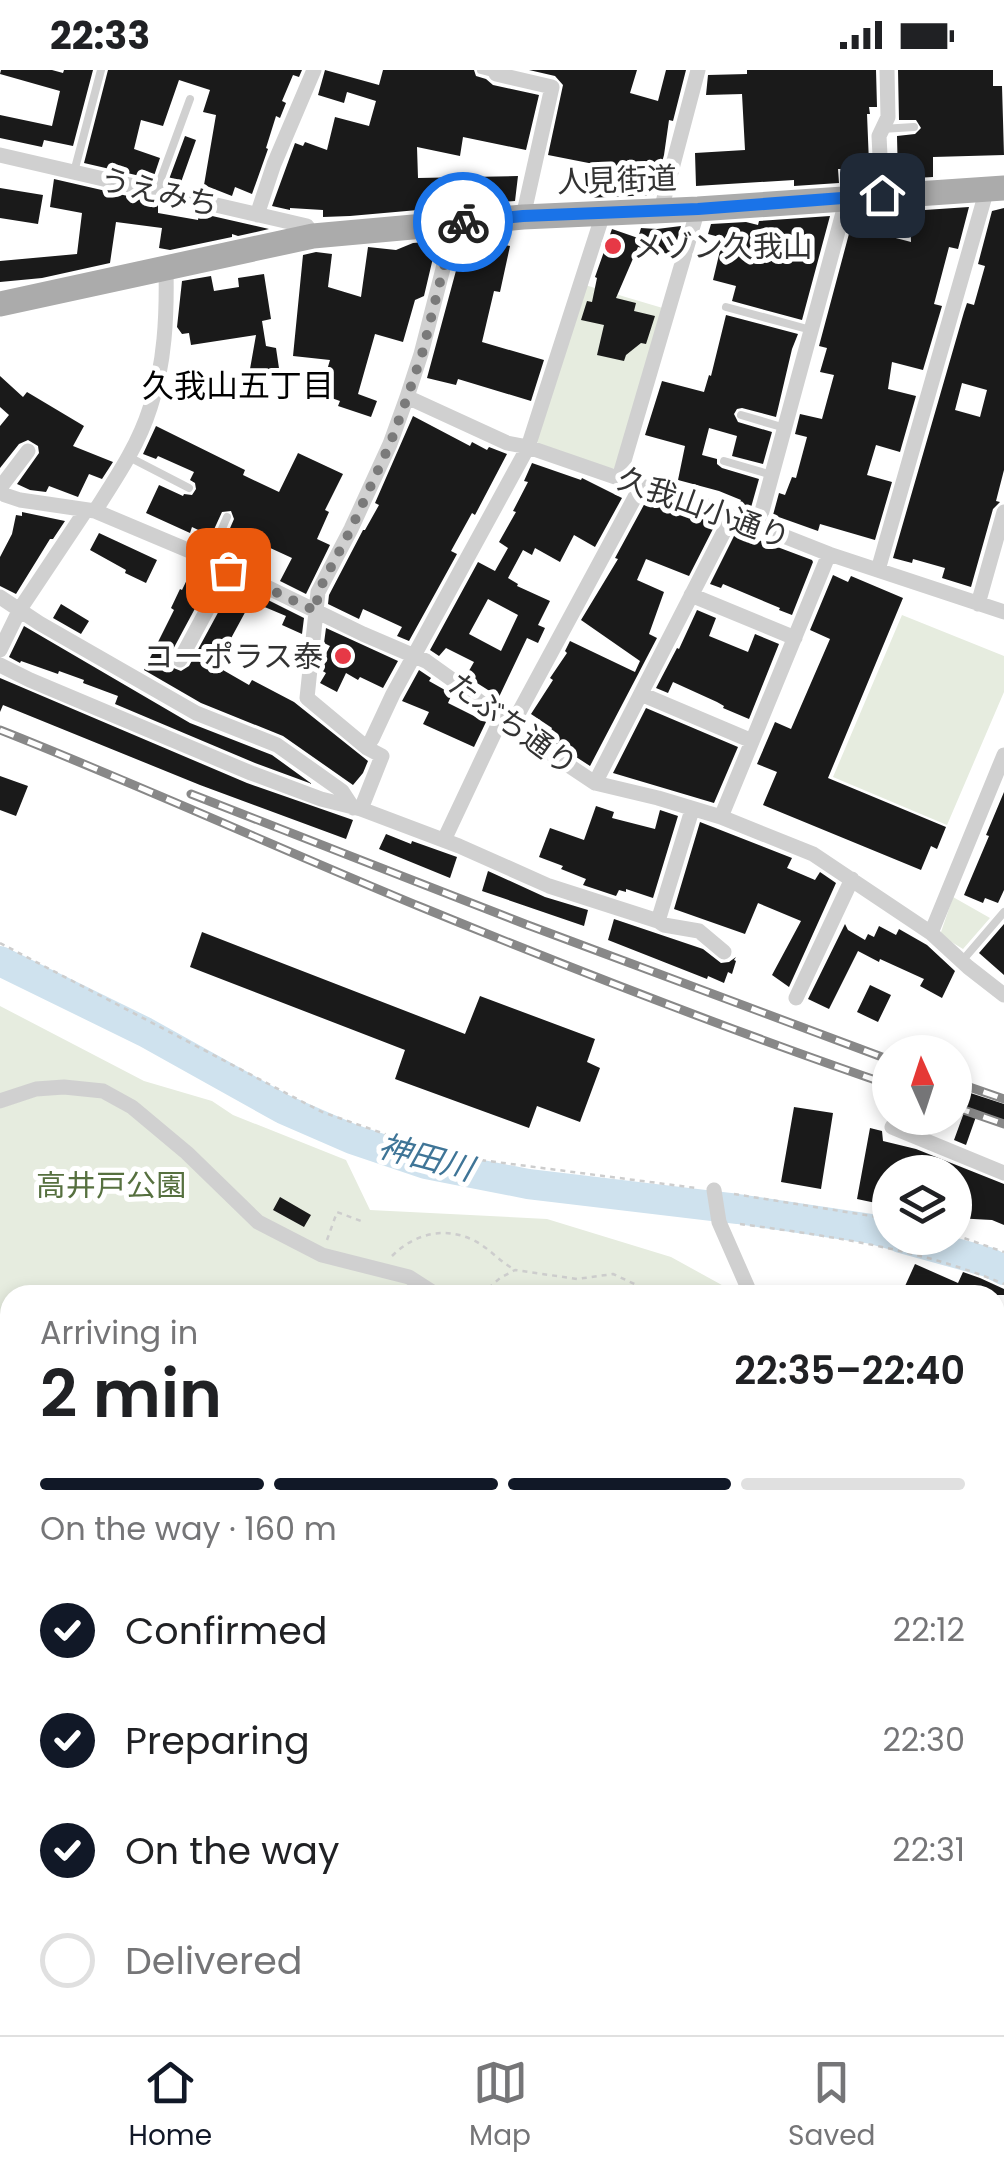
<!DOCTYPE html>
<meta charset="utf-8">
<style>
:root{--surface:#fff;--page:#f2f2f2;--text:#202124;--muted:#757577;--line:#e0e0e0;--accent:#111827}
body{margin:0;font-family:Poppins,"Noto Sans JP",sans-serif;background:var(--page);color:var(--text);height:100vh;display:flex;flex-direction:column;font-size:38px;white-space:nowrap}
*{box-sizing:border-box;margin:0}
p{font-size:32px;color:var(--muted)}
.icon{flex:none;width:55px;height:55px;fill:none;stroke:currentColor;stroke-width:2;stroke-linecap:round;stroke-linejoin:round}
.map{position:relative;flex:1;overflow:hidden}
.sheet{position:absolute;left:0px;top:1215px;width:1005px;height:750px;display:flex;flex-direction:column;background:var(--surface);border-radius:30px 30px 0 0;box-shadow:0 5px 15px #0003}
.sheet>*{flex:none}
.needle{width:65px;rotate:357deg}
.controls{position:absolute;left:872px;top:965px;display:grid;gap:20px}
.controls a{display:grid;place-items:center;width:100px;height:100px;border-radius:50%;background:var(--surface);box-shadow:0 5px 15px #0003;font-size:50px}
.pin{position:absolute;display:grid;place-items:center;width:85px;height:85px;color:#fff;margin:-42px;border-radius:20px;box-shadow:0 5px 15px #0006}
.courier{position:absolute;display:grid;place-items:center;width:100px;height:100px;margin:-50px;border:8px solid #1a73e8;border-radius:50%;background:#fff;color:#222;box-shadow:0 2px 12px #0007}
.summary em{font-style:normal;font-weight:600}
.summary div{display:flex;flex-direction:column-reverse}
.summary{display:flex;align-items:center;justify-content:space-between;height:170px;padding:0 40px}
h1{font-size:65px;font-weight:600;line-height:75px}
.bar{display:grid;grid-template-columns:repeat(4,1fr);gap:15px 10px;align-content:center;height:120px;padding:0 40px}
.bar i{height:12px;border-radius:8px;background:var(--line)}
.bar .current{background:var(--accent)}
.bar p{grid-column:span 4}
ol{padding:0 40px;list-style:none}
li{display:flex;align-items:center;gap:30px;height:110px}
li p{margin-inline-start:auto}
li .icon{padding:10px;border-radius:50%;background:var(--accent);color:#fff;stroke-width:4}
li:last-child{color:var(--muted)}
li i{width:55px;height:55px;border:5px solid var(--line);border-radius:50%}
.status{display:flex;justify-content:space-between;align-items:center;height:70px;padding:0 50px;background:var(--surface);direction:ltr}
.status svg{height:28px;fill:currentColor}
.tabs{display:flex;justify-content:space-around;align-items:center;height:140px;border-top:2px solid var(--line);background:var(--surface);font-size:28px;color:var(--muted)}
.tabs a{display:grid;justify-items:center;gap:5px}
.tabs .current{color:var(--accent)}
.map>svg:first-child{display:block}
.green{fill:#e6ecdf}
.lines{fill:none;stroke-linecap:round;stroke-linejoin:round}
.river{stroke:#cfe2ee;stroke-width:30}
.building{fill:#1a1a1a;fill-rule:evenodd}
.path{stroke:#cdcdcd;stroke-width:2.5;stroke-dasharray:5 5;stroke-linecap:butt}
.lane{stroke:#d0d0d0;stroke-width:8}
.street{stroke:#d0d0d0;stroke-width:15}
.primary{stroke:#ababab;stroke-width:25}
.rail-casing{stroke:#888;stroke-width:9}
.rail{stroke:#fff;stroke-width:5;stroke-dasharray:15;stroke-linecap:butt}
.done{stroke:#7a7a7a;stroke-width:10;stroke-dasharray:0 18}
.route{stroke:#1a73e8;stroke-width:12}
.poi-dot{fill:#e63946;stroke:#fff;stroke-width:4}
.labels{text-anchor:middle;dominant-baseline:central;stroke-width:10;stroke-linejoin:round;paint-order:stroke}
.street-label{font-size:30px;fill:#333;stroke:#fff}
.poi-label{font-size:30px;fill:#333;stroke:#fff;text-anchor:start}
.park-label{font-size:30px;fill:#56703f;stroke:#fff}
.neighbourhood-label{font-size:32px;fill:#000;stroke:#fff}
.water-label{font-size:32px;font-style:italic;fill:#3f7597;stroke:#fff}
</style>
<div class="status"><b>22:33</b><svg viewBox="0 0 49 12"><path d="M0 12V9h3v3zM5 12V6h3v6zM10 12V3h3v9zM15 12V0h3v12zM26 1h20v11H26zM47 4h2v5h-2z"/></svg></div>
<div class="map">
<svg width="1004" height="1965" viewBox="0 0 1004 1965">
<rect width="100%" height="100%" fill="#fff"/>
<path class="green" d="M 585,215 L 666,239 L 619,395 L 613,399 L 539,375 L 535,368 Z
M 902,545 L 1004,586 L 1004,622 L 947,755 L 833,707 Z
M 953,827 L 990,848 L 963,879 L 940,865 Z
M 0,936 L 144,1011 L 212,1031 L 233,1045 L 346,1090 L 370,1140 L 547,1149 L 671,1187 L 740,1225 L 10,1225 L 10,1430 L 0,1426 Z
M 86,1955 L 769,1955 L 769,1965 L 84,1965 Z"/>
<g class="lines">
<path class="river" d="M 0,891 L 145,962 L 283,1039 L 352,1069 L 426,1094 L 528,1114 L 738,1139 L 872,1159 L 890,1164
M 901,1168 L 988,1192 L 1004,1200"/>
</g>
<path class="building" d="M 1,0 L 52,0 L 63,3 L 64,0 L 93,0 L 73,76 L 44,70 L 42,77 L 0,68 L 0,45 L 52,56 L 60,21 L 0,4 Z
M 108,0 L 302,0 L 299,7 L 293,5 L 282,31 L 286,33 L 280,48 L 276,46 L 266,78 L 268,79 L 252,124 L 235,117 L 232,126 L 204,115 L 216,45 L 203,42 L 210,20 L 179,10 L 163,56 L 141,50 L 134,79 L 160,88 L 153,109 L 84,93 Z
M 325,0 L 379,15 L 383,0 L 474,0 L 476,6 L 486,9 L 493,15 L 539,25 L 526,80 L 463,67 L 460,86 L 417,77 L 418,108 L 518,106 L 515,131 L 418,137 L 418,140 L 350,146 L 323,147 L 323,140 L 290,138 L 290,140 L 272,136 L 295,73 L 303,76 L 305,72 L 327,80 L 335,47 L 369,56 L 376,31 L 347,22 L 344,33 L 318,25 Z
M 529,0 L 637,0 L 630,23 L 658,31 L 666,0 L 686,0 L 673,51 L 669,50 L 664,85 L 653,125 L 587,128 L 585,103 L 614,102 L 614,98 L 548,85 L 563,15 L 555,6 Z
M 747,0 L 876,0 L 877,37 L 869,37 L 870,44 L 867,44 L 869,93 L 856,93 L 856,99 L 838,99 L 839,113 L 794,116 L 794,110 L 696,116 L 695,83 L 745,80 L 742,24 L 706,25 L 708,5 L 747,4 Z
M 898,0 L 993,0 L 993,16 L 1002,16 L 1004,85 L 933,87 L 933,107 L 898,109 L 897,66 L 915,64 L 921,58 L 916,50 L 899,50 Z
M 185,66 L 196,70 L 180,115 L 168,112 Z
M 54,109 L 158,133 L 158,143 L 198,150 L 199,143 L 269,159 L 238,166 L 232,164 L 232,167 L 170,180 L 159,178 L 162,158 L 116,152 L 110,193 L 42,208 L 0,212 L 0,191 L 77,184 L 82,143 L 50,137 Z
M 0,118 L 43,125 L 38,154 L 0,148 Z
M 969,137 L 958,179 L 949,177 L 934,234 L 942,236 L 923,300 L 892,292 L 888,319 L 916,326 L 900,382 L 876,375 L 867,405 L 892,412 L 875,470 L 820,454 L 818,461 L 773,445 L 779,423 L 785,425 L 792,407 L 796,408 L 807,367 L 795,364 L 800,344 L 822,349 L 834,305 L 820,302 L 827,278 L 819,276 L 854,145 L 877,149 L 873,162 L 911,172 L 910,141 Z
M 1004,138 L 1004,400 L 996,431 L 1000,432 L 993,439 L 971,517 L 942,508 L 945,498 L 913,489 L 912,493 L 893,488 L 964,242 L 967,233 L 974,235 L 985,196 L 978,194 L 992,141 ZM 962,313 L 987,320 L 980,347 L 955,340 Z
M 830,146 L 802,250 L 732,231 L 736,216 L 713,210 L 723,168 L 708,164 L 711,154 L 746,152 L 758,155 L 759,151 Z
M 681,156 L 673,185 L 638,177 L 616,228 L 636,233 L 634,241 L 655,246 L 646,274 L 641,273 L 626,285 L 624,291 L 597,285 L 604,255 L 581,250 L 587,231 L 592,232 L 597,208 L 595,207 L 612,159 L 638,168 L 641,158 L 657,159 Z
M 437,171 L 424,226 L 415,230 L 403,272 L 375,264 L 358,324 L 377,331 L 371,347 L 338,336 L 340,331 L 323,325 L 329,308 L 325,307 L 330,290 L 293,286 L 303,185 L 316,182 L 332,184 L 328,217 L 361,227 L 368,177 L 396,180 L 413,173 Z
M 464,171 L 484,175 L 485,171 L 510,176 L 500,222 L 494,221 L 482,272 L 544,290 L 531,331 L 458,309 L 456,315 L 427,308 Z
M 264,204 L 271,249 L 262,251 L 266,276 L 276,278 L 280,305 L 250,299 L 256,265 L 191,275 L 189,263 L 182,264 L 177,257 L 182,211 L 211,206 L 214,221 L 239,217 L 238,208 Z
M 726,245 L 798,264 L 792,279 L 776,347 L 742,338 L 737,339 L 734,344 L 738,352 L 772,362 L 763,394 L 732,386 L 737,366 L 709,358 L 702,385 L 717,389 L 717,394 L 722,398 L 759,409 L 750,441 L 738,436 L 741,430 L 719,421 L 678,410 L 685,376 L 645,365 L 662,311 L 704,322 L 709,305 L 711,306 Z
M 0,306 L 23,327 L 27,322 L 84,356 L 73,376 L 113,392 L 102,409 L 89,404 L 78,427 L 49,416 L 46,422 L 30,420 L 17,414 L 39,383 L 38,376 L 28,370 L 19,374 L 0,398 L 0,356 L 9,345 L 0,337 Z
M 413,346 L 470,376 L 472,372 L 487,380 L 489,377 L 507,384 L 475,445 L 472,443 L 451,481 L 457,484 L 409,571 L 397,566 L 402,557 L 363,539 L 359,549 L 328,534 L 329,525 L 363,460 L 365,460 L 379,435 L 375,433 Z
M 156,356 L 245,400 L 243,405 L 279,422 L 298,383 L 343,404 L 325,440 L 329,442 L 317,469 L 330,475 L 306,524 L 280,511 L 292,488 L 255,471 L 253,474 L 238,467 L 234,476 L 224,472 L 234,449 L 231,441 L 222,442 L 211,466 L 192,457 L 190,463 L 146,443 L 159,415 L 183,426 L 184,424 L 192,425 L 196,419 L 195,413 L 190,410 L 194,402 L 158,386 L 156,389 L 143,384 Z
M 532,393 L 581,410 L 582,408 L 622,428 L 595,477 L 574,465 L 560,492 L 535,478 L 532,485 L 523,480 L 508,508 L 518,514 L 517,516 L 550,531 L 538,555 L 545,558 L 538,573 L 527,568 L 499,627 L 466,606 L 474,592 L 446,578 L 439,586 L 430,580 L 478,492 L 495,501 L 508,478 L 499,472 L 516,442 L 513,441 L 528,412 L 524,411 ZM 488,529 L 518,545 L 501,581 L 469,564 Z
M 646,431 L 716,453 L 689,506 L 646,489 L 637,510 L 664,522 L 649,564 L 657,568 L 590,696 L 547,668 L 552,658 L 531,644 L 553,610 L 550,608 L 567,583 L 565,581 L 570,571 L 635,602 L 640,591 L 581,550 L 618,489 L 615,488 Z
M 22,442 L 65,451 L 53,469 L 50,469 L 16,524 L 0,516 L 0,487 L 12,464 L 16,445 L 22,446 Z
M 737,460 L 753,468 L 812,490 L 813,492 L 792,545 L 779,540 L 780,538 L 723,514 L 721,518 L 710,514 Z
M 99,463 L 157,490 L 146,513 L 125,503 L 126,500 L 90,480 Z
M 194,495 L 213,505 L 170,585 L 171,597 L 181,601 L 189,596 L 233,515 L 255,524 L 216,596 L 249,615 L 252,610 L 294,632 L 368,691 L 363,703 L 353,715 L 283,666 L 201,633 L 144,600 L 174,540 L 171,538 L 180,519 L 182,520 Z
M 833,505 L 848,512 L 851,506 L 903,528 L 828,708 L 946,757 L 937,779 L 931,776 L 921,800 L 763,735 L 777,702 L 757,694 L 775,652 L 791,659 L 830,569 L 810,560 Z
M 258,525 L 304,548 L 302,564 L 282,555 L 286,546 L 255,533 Z
M 61,534 L 89,551 L 81,564 L 53,548 Z
M 697,540 L 716,548 L 709,566 L 748,582 L 755,564 L 779,574 L 749,649 L 723,638 L 724,636 L 717,632 L 673,612 L 668,623 L 656,618 L 677,578 L 679,579 Z
M 24,556 L 190,653 L 272,685 L 312,714 L 255,693 L 115,634 L 118,626 L 83,613 L 84,610 L 59,601 L 58,604 L 21,591 L 20,593 L 9,587 Z
M 326,558 L 398,591 L 383,618 L 360,607 L 358,610 L 346,603 L 337,622 L 320,613 L 326,603 L 321,600 L 322,591 L 330,576 L 324,573 Z
M 419,600 L 431,608 L 429,611 L 452,624 L 448,633 L 486,652 L 474,677 L 423,654 L 429,642 L 402,631 Z
M 0,608 L 247,713 L 353,750 L 346,769 L 200,715 L 3,635 L 0,642 Z
M 646,638 L 738,677 L 714,733 L 613,703 Z
M 0,706 L 28,716 L 16,746 L 0,740 Z
M 1004,722 L 1004,820 L 998,833 L 985,828 L 983,833 L 964,825 L 989,766 L 986,765 Z
M 596,736 L 614,742 L 612,748 L 655,759 L 660,740 L 678,746 L 653,828 L 626,819 L 626,822 L 619,820 L 616,826 L 583,815 L 586,809 L 561,799 L 563,796 L 539,787 L 550,758 L 584,770 Z
M 700,752 L 792,788 L 787,798 L 815,810 L 820,802 L 836,813 L 789,917 L 772,905 L 801,851 L 758,833 L 745,864 L 674,839 Z
M 386,764 L 411,774 L 412,771 L 457,787 L 450,808 L 379,779 Z
M 488,801 L 545,827 L 588,840 L 584,856 L 482,821 Z
M 614,849 L 703,879 L 721,893 L 729,892 L 736,887 L 734,890 L 736,891 L 732,904 L 728,902 L 724,913 L 708,906 L 707,909 L 608,870 Z
M 845,854 L 848,860 L 865,870 L 868,864 L 874,867 L 879,856 L 896,865 L 899,859 L 927,875 L 955,901 L 942,928 L 920,916 L 924,909 L 880,889 L 879,892 L 858,881 L 829,939 L 808,929 Z
M 1004,854 L 1004,905 L 979,883 Z
M 202,862 L 465,964 L 480,926 L 595,969 L 587,992 L 600,998 L 580,1052 L 537,1036 L 529,1058 L 395,1009 L 405,980 L 190,897 Z
M 870,915 L 891,925 L 878,952 L 857,942 Z
M 955,1018 L 1004,1034 L 1004,1050 L 978,1041 L 966,1075 L 954,1070 L 966,1037 L 955,1034 Z
M 794,1037 L 833,1043 L 821,1119 L 781,1112 Z
M 870,1058 L 882,1061 L 883,1071 L 916,1079 L 1004,1114 L 1004,1155 L 992,1150 L 955,1148 L 955,1102 L 890,1102 L 890,1136 L 857,1129 Z
M 280,1127 L 311,1145 L 304,1157 L 273,1140 Z
M 915,1194 L 958,1213 L 963,1202 L 980,1208 L 1004,1219 L 1004,1225 L 901,1225 Z"/>
<g class="lines">
<path class="path" d="M 0,873 L 322,1042 L 408,1072 L 473,1089 L 696,1118
M 927,1102 L 928,1089
M 734,1124 L 890,1149
M 740,1154 C 830,1166 921,1179 1004,1214
M 955,1165 L 1004,1182
M 327,1170 L 337,1142 L 361,1151
M 392,1186 C 414,1164 444,1156 473,1170 C 488,1177 498,1190 512,1198
M 481,1225 L 500,1208 L 515,1200 L 577,1209 L 613,1204 L 658,1225
M 996,1451 L 1004,1454
M 0,1960 L 8,1965
M 550,1962 L 552,1955"/>
<path class="lane" d="M 481,0 L 496,4
M 882,59 L 914,57
M 74,102 L 101,0
M 156,122 L 190,29
M 726,237 L 811,260
M 741,345 L 785,358
M 129,387 L 189,418
M 724,391 L 772,405
M 209,489 L 227,447
M 962,891 L 1004,842
M 995,1251 L 1004,1255 L 995,1274
M 995,1475 L 1004,1478
M 0,1529 L 6,1529
M 0,1593 L 10,1595
M 0,1666 L 10,1668
M 995,1786 L 1004,1789
M 775,1955 L 775,1965"/>
<path class="street" d="M 497,0 L 496,4 L 552,17 L 523,147
M 0,85 L 307,156 L 313,166
M 882,125 L 879,66 L 888,47 L 887,0
M 661,140 L 698,0
M 257,145 L 274,94 L 314,0
M 407,327 L 507,373 L 528,377 L 641,416 L 710,437 L 829,484 L 1004,542
M 619,408 L 698,139
M 0,418 L 28,381
M 0,420 L 5,425 L 20,430 L 95,441 L 209,489 L 363,564 L 426,591 L 454,611 L 511,657 L 595,713 L 658,728 L 721,747 L 813,784 L 931,863 L 968,897 L 1004,925
M 95,441 C 116,408 138,376 150,338 C 165,294 167,245 166,199
M 758,456 L 847,128
M 878,500 L 987,119
M 691,525 L 795,568
M 0,527 L 39,553 L 196,643 L 277,675 L 342,721 L 353,738
M 978,534 L 1004,442
M 0,580 L 20,539 L 86,440
M 180,590 L 229,499
M 0,595 L 30,610 L 251,703 L 321,729 L 361,739 L 459,776 L 549,816 L 658,851 L 692,740
M 641,624 L 752,671
M 511,657 L 641,416
M 372,669 L 393,624 L 528,377 L 603,144
M 595,713 L 732,446
M 361,739 L 382,686 L 367,678 L 307,628 L 318,522 L 351,459 L 390,374 L 407,327 L 421,284 L 455,152
M 721,747 L 829,484
M 444,770 L 501,649
M 658,851 L 664,855 L 699,861 L 724,882
M 931,863 L 1004,685
M 796,928 L 852,809
M 0,1031 L 36,1019 L 64,1017 L 103,1021 L 132,1037 L 187,1083 L 258,1152 L 322,1185 L 409,1207 L 437,1225
M 892,1057 L 1004,1103
M 714,1120 L 719,1152 L 751,1225
M 0,1358 L 10,1363
M 995,1370 L 1004,1378
M 0,1431 L 10,1435
M 995,1616 L 1004,1598
M 995,1670 L 1004,1674
M 995,1885 L 1004,1886
M 0,1901 L 10,1918
M 33,1955 L 39,1965
M 356,1955 L 385,1965
M 931,1955 L 932,1965
M 272,1965 L 275,1955
M 578,1965 L 589,1955"/>
<path class="primary" d="M 0,234 L 313,166 L 523,147 L 698,139 L 1004,118"/>
<defs>
<path id="rail" d="M 0,660 C 142,716 280,779 421,837 C 575,900 732,961 890,1015
M 191,724 L 525,854 L 890,990
M 955,1012 L 1004,1029
M 955,1037 L 1004,1054"/>
</defs>
<use href="#rail" class="rail-casing"/>
<use href="#rail" class="rail"/>
</g>
<g class="lines">
<path class="done" d="M 228,500 L 316,541 L 318,522 L 351,459 L 390,374 L 407,328 L 422,284 L 455,152 L 463,152"/>
<path class="route" d="M 463,152 L 523,146 L 698,139 L 882,125"/>
</g>
<g class="poi-dot">
<circle cx="613" cy="176" r="10"/>
<circle cx="343" cy="586" r="10"/>
</g>
<g class="labels">
<g class="street-label">
<text transform="translate(617 110) rotate(-2)">人見街道</text>
<text transform="translate(159 122) rotate(13)">うえみち</text>
<text transform="translate(704 438) rotate(20)">久我山小通り</text>
<text transform="translate(513 654) rotate(36)">たぶち通り</text>
</g>
<g class="poi-label">
<text x="633" y="176">メゾン久我山</text>
<text x="323" y="586" text-anchor="end">コーポラス泰</text>
</g>
<g class="park-label">
<text x="111" y="1115">高井戸公園</text>
</g>
<g class="neighbourhood-label">
<text x="238" y="315">久我山五丁目</text>
</g>
<g class="water-label">
<text transform="translate(426 1087) rotate(15)">神田川</text>
</g>
</g>
</svg>
<div class="controls">
<a><svg class="needle" viewBox="-14 -14 28 28"><path d="M0-13l5 13h-10z" fill="#e53935"/><path d="M0 13l5-13h-10z" fill="#757577"/></svg></a>
<a><svg class="icon" aria-label="layers" viewBox="0 0 24 24"><path d="M12 4l9 5-9 5-9-5zM3 14l9 5 9-5"/></svg></a>
</div>
<div class="pin" style="left:228px;top:500px;background:#ea580c"><svg class="icon" aria-label="bag" viewBox="0 0 24 24"><path d="M5 8h14l-1 12H6zM9 8a3 3 0 0 1 6 0"/></svg></div>
<div class="pin" style="left:882px;top:125px;background:#1f2937"><svg class="icon" aria-label="home" viewBox="0 0 24 24"><path d="M3 11l9-7 9 7M6 9v11h12V9"/></svg></div>
<div class="courier" style="left:463px;top:152px"><svg class="icon" aria-label="bike" viewBox="0 0 24 24"><circle cx="6" cy="16" r="4"/><circle cx="18" cy="16" r="4"/><path d="M6 16l4-8h5l3 8M10 8l3 8H6M13 5h3"/></svg></div>
<section class="sheet">
<div class="summary"><div><h1>2 min</h1><p>Arriving in</p></div><em>22:35–22:40</em></div>
<div class="bar"><i class="current"></i><i class="current"></i><i class="current"></i><i></i><p>On the way · 160 m</p></div>
<ol>
<li><svg class="icon" aria-label="check" viewBox="0 0 24 24"><path d="M5 12l5 5 9-10"/></svg>Confirmed<p>22:12</p></li>
<li><svg class="icon" aria-label="check" viewBox="0 0 24 24"><path d="M5 12l5 5 9-10"/></svg>Preparing<p>22:30</p></li>
<li><svg class="icon" aria-label="check" viewBox="0 0 24 24"><path d="M5 12l5 5 9-10"/></svg>On the way<p>22:31</p></li>
<li><i></i>Delivered</li>
</ol>
</section>
</div>
<nav class="tabs">
<a class="current"><svg class="icon" aria-label="home" viewBox="0 0 24 24"><path d="M3 11l9-7 9 7M6 9v11h12V9"/></svg>Home</a>
<a><svg class="icon" aria-label="map" viewBox="0 0 24 24"><path d="M3 6l6-2 6 2 6-2v14l-6 2-6-2-6 2zM9 4v14M15 6v14"/></svg>Map</a>
<a><svg class="icon" aria-label="saved" viewBox="0 0 24 24"><path d="M7 4h10v16l-5-4-5 4z"/></svg>Saved</a>
</nav>
